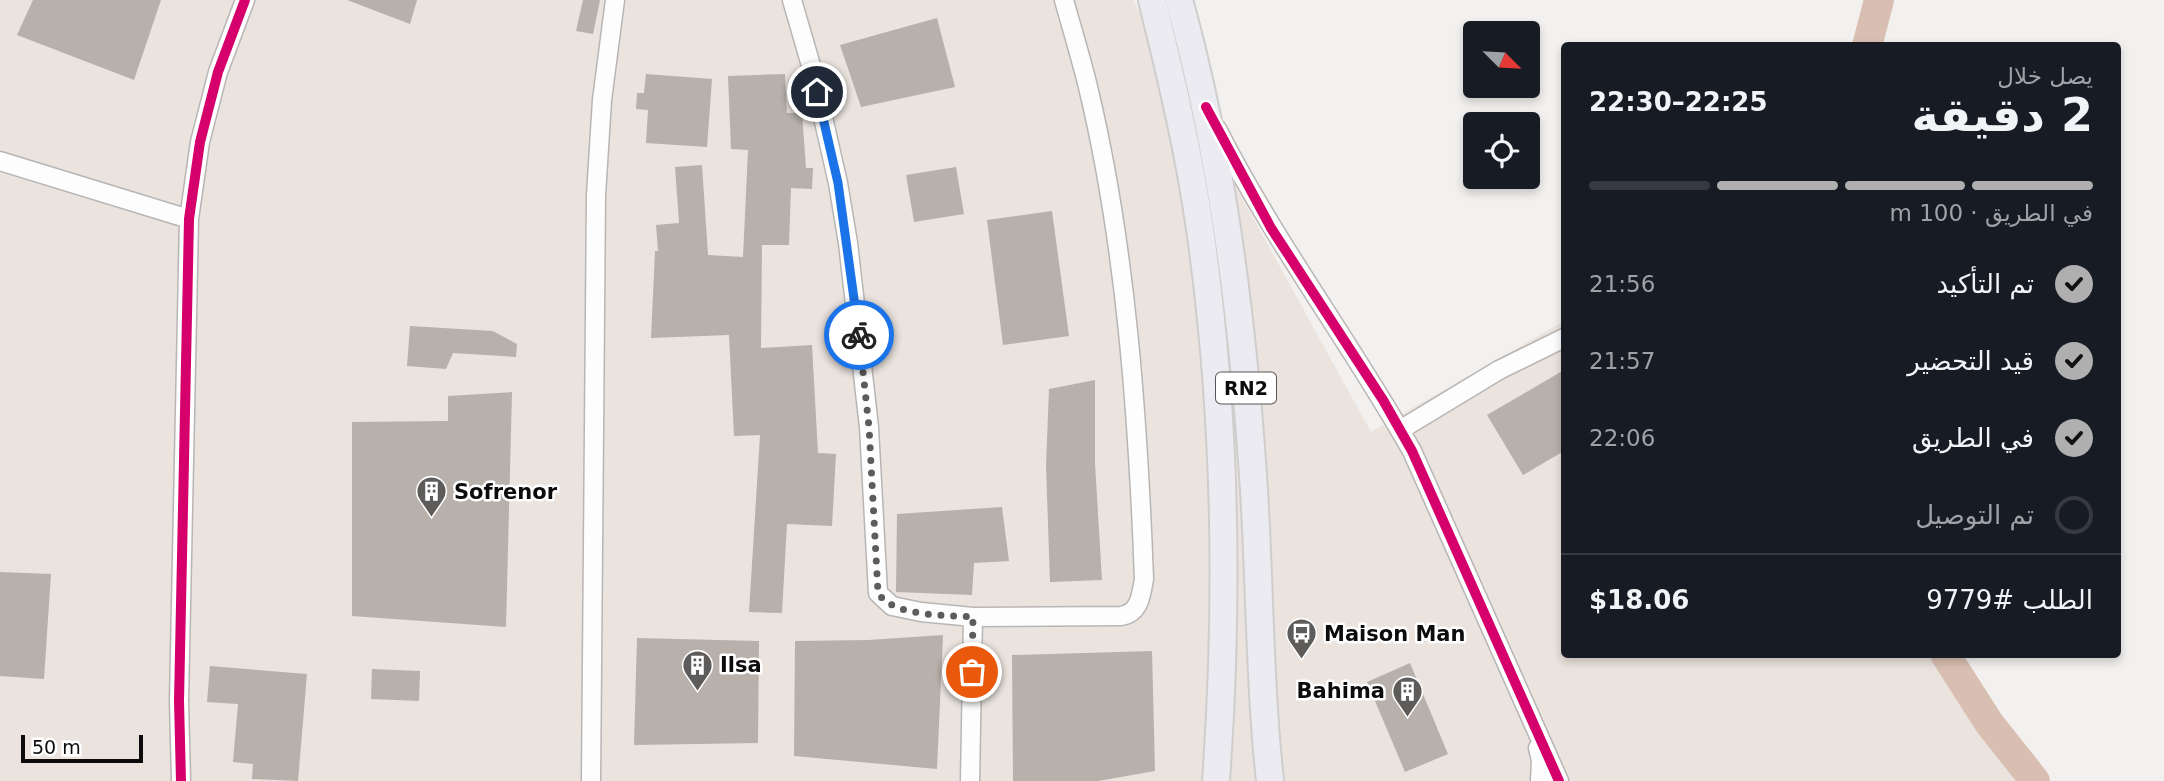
<!DOCTYPE html>
<html lang="ar">
<meta charset="utf-8">
<style>
:root{--surface:#171b24;--page:#20242c;--text:#f1f3f6;--muted:#9ea1a6;--line:#363941;--accent:#afafb0}
body{margin:0;font-family:"DejaVu Sans",Cairo,sans-serif;background:var(--page);color:var(--text);direction:rtl;height:100vh;display:flex;flex-direction:column;font-size:26px;white-space:nowrap}
*{box-sizing:border-box;margin:0}
p{font-size:23px;color:var(--muted)}
.icon{flex:none;width:38px;height:38px;fill:none;stroke:currentColor;stroke-width:2;stroke-linecap:round;stroke-linejoin:round}
.map{position:relative;flex:1;overflow:hidden;direction:ltr}
.drawer{position:absolute;left:1561px;top:42px;width:560px;height:616px;display:flex;flex-direction:column;background:var(--surface);border-radius:7px;box-shadow:0 4px 10px #0003;direction:rtl}
.drawer>*{flex:none}
.needle{width:46px;rotate:114deg}
.tools{position:absolute;left:1463px;top:21px;display:grid;gap:14px}
.tools a{display:grid;place-items:center;width:77px;height:77px;border-radius:7px;background:var(--surface);box-shadow:0 4px 10px #0003;font-size:35px}
.scale{position:absolute;left:21px;bottom:18px;width:122px;box-sizing:border-box;padding-left:7px;border:4px solid #0d0b0b;border-top:0;font-size:19px;line-height:24px;white-space:nowrap;color:#0d0b0b;-webkit-text-stroke:5px #fff;paint-order:stroke}
.pin{position:absolute;display:grid;place-items:center;width:60px;height:60px;color:#fff;margin:-30px;border:4px solid #fff;border-radius:50%;box-shadow:0 2px 7px #0007}
.courier{position:absolute;display:grid;place-items:center;width:70px;height:70px;margin:-35px;border:5px solid #1a73e8;border-radius:50%;background:#fff;color:#222;box-shadow:0 2px 9px #0007}
.overview em{font-style:normal;font-weight:600}
.overview div{display:flex;flex-direction:column-reverse}
.overview{display:flex;align-items:center;justify-content:space-between;height:119px;padding:0 28px}
h1{font-size:46px;font-weight:600;line-height:52px}
.bar{display:grid;grid-template-columns:repeat(4,1fr);gap:10px 7px;align-content:center;height:84px;padding:0 28px}
.bar i{height:9px;border-radius:5px;background:var(--line)}
.bar .on{background:var(--accent)}
.bar p{grid-column:span 4}
.line{display:flex;align-items:center;gap:18px;padding:0 28px;border-top:2px solid var(--line)}
.line div{flex:1}
ol{padding:0 28px;list-style:none}
li{display:flex;align-items:center;gap:21px;height:77px}
li p{margin-inline-start:auto}
li .icon{padding:7px;border-radius:50%;background:var(--accent);color:#111;stroke-width:4}
li:last-child{color:var(--muted)}
li i{width:38px;height:38px;border:4px solid var(--line);border-radius:50%}
.map>svg:first-child{display:block}
.built{fill:#eae3de}
.lines{fill:none;stroke-linecap:round;stroke-linejoin:round}
.river{stroke:#d8bfb1;stroke-width:30}
.building{fill:#b7b0ab}
.minor-casing{stroke:#b8b6b5;stroke-width:21}
.highway-casing{stroke:#cfcecd;stroke-width:30}
.minor{stroke:#fdfdfd;stroke-width:18}
.highway{stroke:#ecebf1;stroke-width:26}
.cycleway-casing{stroke:#fff;stroke-width:15}
.cycleway{stroke:#d6006c;stroke-width:10}
.done{stroke:#5e5c5b;stroke-width:7;stroke-dasharray:0 12.6}
.route{stroke:#1a73e8;stroke-width:9}
.labels{text-anchor:middle;dominant-baseline:central;stroke-width:5;stroke-linejoin:round;paint-order:stroke}
.shield{fill:#fff;stroke:#565454;stroke-width:2}
.shield-label{font-size:19px;font-weight:bold;fill:#0d0b0b}
.poi-label{font-size:21px;font-weight:bold;fill:#0d0b0b;stroke:#fff;text-anchor:start}
</style>
<div class="map">
<svg width="2164" height="781" viewBox="0 0 2164 781">
<rect width="100%" height="100%" fill="#f3f1ef"/>
<path class="built" d="M 0,0 L 1133,0 L 1371,432 L 1564,321 L 1564,654 L 1950,655 L 2015,781 L 0,781 Z"/>
<g class="lines">
<path class="river" d="M 1867,46 L 1879,0
M 1945,654 L 1989,723 L 2035,781"/>
</g>
<path class="building" d="M 33,0 L 161,0 L 134,80 L 17,35 Z
M 347,0 L 417,0 L 410,24 Z
M 583,0 L 600,0 L 593,34 L 576,31 Z
M 937,18 L 955,87 L 861,107 L 840,45 Z
M 646,74 L 712,79 L 707,147 L 646,143 L 648,110 L 636,109 L 637,93 L 644,93 Z
M 785,74 L 787,113 L 802,113 L 806,168 L 813,168 L 812,189 L 791,188 L 789,245 L 762,245 L 761,348 L 812,345 L 818,453 L 836,454 L 832,526 L 787,524 L 782,613 L 749,612 L 760,435 L 734,436 L 729,335 L 651,338 L 655,251 L 658,251 L 656,225 L 679,223 L 675,167 L 702,165 L 708,255 L 743,257 L 748,150 L 731,149 L 728,76 Z
M 956,167 L 964,214 L 914,222 L 906,175 Z
M 1052,211 L 1069,336 L 1003,345 L 987,220 Z
M 410,326 L 493,331 L 517,344 L 516,357 L 453,353 L 446,369 L 407,366 Z
M 1564,370 L 1564,451 L 1523,475 L 1487,415 Z
M 1095,380 L 1095,463 L 1102,580 L 1050,582 L 1046,466 L 1049,389 Z
M 512,392 L 506,627 L 352,616 L 352,422 L 448,421 L 448,396 Z
M 1002,507 L 1009,561 L 974,563 L 972,595 L 896,592 L 897,514 Z
M 0,572 L 51,574 L 44,679 L 0,676 Z
M 943,635 L 937,769 L 794,756 L 795,641 L 868,640 Z
M 637,638 L 759,641 L 758,743 L 634,745 Z
M 1152,651 L 1155,771 L 1098,781 L 1013,781 L 1012,655 Z
M 1410,663 L 1448,754 L 1405,772 L 1367,682 Z
M 210,666 L 307,674 L 298,781 L 252,779 L 253,764 L 233,762 L 238,704 L 207,702 Z
M 372,669 L 420,671 L 419,701 L 371,699 Z"/>
<g class="lines">
<defs>
<path id="minor" d="M 792,0 L 812,69 L 838,183 L 848,243 L 869,427 L 878,593 L 892,606 L 921,612 L 973,617 L 1121,616 C 1140,613 1141,595 1144,579 C 1138,417 1126,245 1088,87 C 1081,58 1072,29 1064,0
M 1217,129 C 1274,241 1350,342 1412,451 L 1559,781
M 0,161 L 189,219
M 1400,430 L 1499,370 L 1564,338
M 1538,748 L 1541,760 L 1540,781
M 181,781 L 179,701 L 189,219 L 200,142 L 218,72 L 245,0
M 591,781 L 596,195 L 602,100 L 615,0
M 970,781 L 973,617"/>
<path id="highway" d="M 1152,0 C 1171,76 1189,152 1200,229 C 1226,411 1229,598 1216,781
M 1179,0 C 1222,155 1242,315 1253,475 C 1260,577 1259,679 1270,781"/>
</defs>
<use href="#minor" class="minor-casing"/>
<use href="#highway" class="highway-casing"/>
<use href="#minor" class="minor"/>
<use href="#highway" class="highway"/>
<defs>
<path id="cycleway" d="M 1206,107 L 1271,228 L 1383,400 L 1412,451 L 1559,781
M 181,781 L 179,701 L 189,219 L 200,142 L 218,72 L 245,0"/>
</defs>
<use href="#cycleway" class="cycleway-casing"/>
<use href="#cycleway" class="cycleway"/>
</g>
<g class="lines">
<path class="done" d="M 859,335 L 869,427 L 878,593 C 893,617 947,615 973,617 L 972,672"/>
<path class="route" d="M 817,92 L 838,183 L 859,335"/>
</g>
<defs>
<symbol id="building-pin" viewBox="-11 -11 22 30"><path d="M0 17L-7.5 6A9.5 9.5 0 1 1 7.5 6Z" fill="#5e5c5b" stroke="#fff"/><path d="M-4-6H4V6H1V3H-1V6H-4ZM-2.5-4.3h1.7v1.8h-1.7ZM.8-4.3h1.7v1.8H.8ZM-2.5-1h1.7V.8h-1.7ZM.8-1h1.7V.8H.8Z" fill="#fff"/></symbol>
<symbol id="bus-pin" viewBox="-11 -11 22 30"><path d="M0 17L-7.5 6A9.5 9.5 0 1 1 7.5 6Z" fill="#5e5c5b" stroke="#fff"/><path d="M-5-6H5V4H4V6H2V4H-2V6H-4V4H-5ZM-3.5-4V0h7V-4ZM-3.5 1.2v1.5H-2V1.2ZM2 1.2v1.5H3.5V1.2Z" fill="#fff"/></symbol>
</defs>
<g fill-rule="evenodd">
<use href="#building-pin" x="414" y="474" width="35" height="47"/>
<use href="#bus-pin" x="1284" y="616" width="35" height="47"/>
<use href="#building-pin" x="680" y="648" width="35" height="47"/>
<use href="#building-pin" x="1390" y="674" width="35" height="47"/>
</g>
<g class="labels">
<rect class="shield" x="1216" y="372.5" width="60" height="31" rx="5"/>
<g class="shield-label">
<text x="1246" y="388">RN2</text>
</g>
<g class="poi-label">
<text x="454" y="492">Sofrenor</text>
<text x="1324" y="634">Maison Man</text>
<text x="720" y="665">Ilsa</text>
<text x="1385" y="691" text-anchor="end">Bahima</text>
</g>
</g>
</svg>
<div class="tools">
<a><svg class="needle" viewBox="-14 -14 28 28"><path d="M0-13l5 13h-10z" fill="#e53935"/><path d="M0 13l5-13h-10z" fill="#9ea1a6"/></svg></a>
<a><svg class="icon" aria-label="locate" viewBox="0 0 24 24"><circle cx="12" cy="12" r="6"/><path d="M12 2v4M12 18v4M2 12h4M18 12h4"/></svg></a>
</div>
<div class="scale">50 m</div>
<div class="pin" style="left:972px;top:672px;background:#ea580c"><svg class="icon" aria-label="bag" viewBox="0 0 24 24"><path d="M5 8h14l-1 12H6zM9 8a3 3 0 0 1 6 0"/></svg></div>
<div class="pin" style="left:817px;top:92px;background:#1f2937"><svg class="icon" aria-label="home" viewBox="0 0 24 24"><path d="M3 11l9-7 9 7M6 9v11h12V9"/></svg></div>
<div class="courier" style="left:859px;top:335px"><svg class="icon" aria-label="bike" viewBox="0 0 24 24"><circle cx="6" cy="16" r="4"/><circle cx="18" cy="16" r="4"/><path d="M6 16l4-8h5l3 8M10 8l3 8H6M13 5h3"/></svg></div>
<section class="drawer">
<div class="overview"><div><h1>2 دقيقة</h1><p>يصل خلال</p></div><em>22:25–22:30</em></div>
<div class="bar"><i class="on"></i><i class="on"></i><i class="on"></i><i></i><p>في الطريق · 100 m</p></div>
<ol>
<li><svg class="icon" aria-label="check" viewBox="0 0 24 24"><path d="M5 12l5 5 9-10"/></svg>تم التأكيد<p>21:56</p></li>
<li><svg class="icon" aria-label="check" viewBox="0 0 24 24"><path d="M5 12l5 5 9-10"/></svg>قيد التحضير<p>21:57</p></li>
<li><svg class="icon" aria-label="check" viewBox="0 0 24 24"><path d="M5 12l5 5 9-10"/></svg>في الطريق<p>22:06</p></li>
<li><i></i>تم التوصيل</li>
</ol>
<div class="line" style="height:91px"><div>الطلب #9779</div><b>$18.06</b></div>
</section>
</div>
